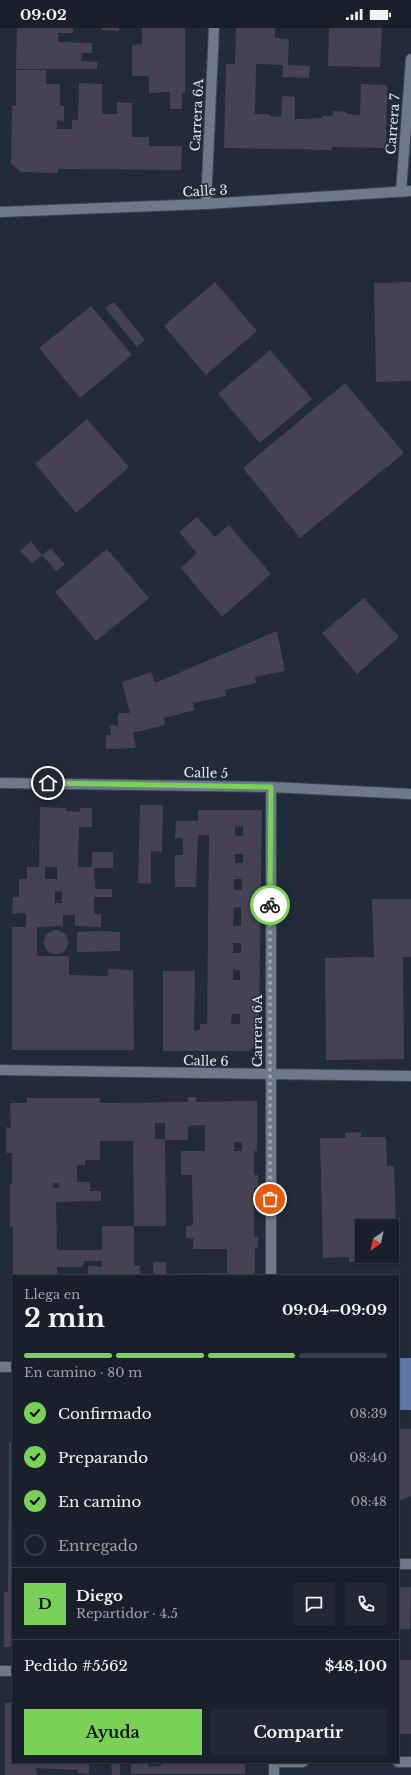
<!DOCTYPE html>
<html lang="es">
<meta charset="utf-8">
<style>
:root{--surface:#19202b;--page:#222833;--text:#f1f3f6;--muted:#9fa3a9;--line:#373e47;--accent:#79d157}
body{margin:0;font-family:"Libre Baskerville",serif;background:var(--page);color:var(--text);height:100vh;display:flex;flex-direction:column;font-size:15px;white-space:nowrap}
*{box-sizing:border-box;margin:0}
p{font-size:13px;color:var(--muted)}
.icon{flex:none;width:22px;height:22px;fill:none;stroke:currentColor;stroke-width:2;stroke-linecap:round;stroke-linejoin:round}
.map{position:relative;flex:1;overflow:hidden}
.side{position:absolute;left:12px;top:1247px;width:387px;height:488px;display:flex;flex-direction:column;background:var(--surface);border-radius:0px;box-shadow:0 1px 3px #0004,0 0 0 1px var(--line)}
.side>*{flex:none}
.needle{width:26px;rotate:214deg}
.tools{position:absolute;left:355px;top:1191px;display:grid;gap:8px}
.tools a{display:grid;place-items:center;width:44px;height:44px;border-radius:0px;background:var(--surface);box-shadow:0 1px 3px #0004,0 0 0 1px var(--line);font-size:20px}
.pin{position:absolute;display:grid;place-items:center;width:34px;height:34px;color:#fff;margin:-17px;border:2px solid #fff;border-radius:50%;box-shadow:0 1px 4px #0007}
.courier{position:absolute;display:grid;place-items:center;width:40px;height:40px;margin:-20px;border:3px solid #79d157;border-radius:50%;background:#fff;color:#222;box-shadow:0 1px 5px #0007}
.summary em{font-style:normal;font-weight:800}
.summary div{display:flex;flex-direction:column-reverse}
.summary{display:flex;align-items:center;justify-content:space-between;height:68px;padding:0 12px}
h1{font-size:26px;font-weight:800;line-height:30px}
.bar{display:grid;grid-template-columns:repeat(4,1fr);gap:6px 4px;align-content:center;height:48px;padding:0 12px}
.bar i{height:5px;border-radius:3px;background:var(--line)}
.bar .selected{background:var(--accent)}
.bar p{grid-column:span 4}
.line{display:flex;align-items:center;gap:10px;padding:0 12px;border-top:1px solid var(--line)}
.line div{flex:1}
.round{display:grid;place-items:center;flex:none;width:42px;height:42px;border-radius:0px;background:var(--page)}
ol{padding:0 12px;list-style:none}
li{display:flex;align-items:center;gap:12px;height:44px}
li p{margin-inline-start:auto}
li .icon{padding:4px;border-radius:50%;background:var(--accent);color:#111;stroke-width:4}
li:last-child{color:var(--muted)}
li i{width:22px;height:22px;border:2px solid var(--line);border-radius:50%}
.button{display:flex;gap:8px;margin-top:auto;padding:8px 12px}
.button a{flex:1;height:46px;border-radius:0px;background:var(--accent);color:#111;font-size:16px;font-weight:800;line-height:46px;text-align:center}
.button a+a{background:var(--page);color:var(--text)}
.status{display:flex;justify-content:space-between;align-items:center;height:28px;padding:0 20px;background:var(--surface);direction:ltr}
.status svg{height:11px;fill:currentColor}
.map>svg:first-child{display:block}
.water{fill:#5e76aa}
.building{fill:#464253;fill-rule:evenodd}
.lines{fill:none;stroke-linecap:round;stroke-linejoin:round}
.street-casing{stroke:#3e4652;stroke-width:12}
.street{stroke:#6e7a8a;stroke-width:10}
.done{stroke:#9ca5af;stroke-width:4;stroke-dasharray:0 7.2}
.route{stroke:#79d157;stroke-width:5}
.labels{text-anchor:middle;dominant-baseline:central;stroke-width:3;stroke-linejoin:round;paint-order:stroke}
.street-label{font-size:13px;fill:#dfe6ef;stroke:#212b39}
</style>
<div class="status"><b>09:02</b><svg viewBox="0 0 49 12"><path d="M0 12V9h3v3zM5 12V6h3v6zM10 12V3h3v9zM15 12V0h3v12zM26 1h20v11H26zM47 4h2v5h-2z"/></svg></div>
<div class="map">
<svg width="411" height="1747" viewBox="0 0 411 1747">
<rect width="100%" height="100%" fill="#212b39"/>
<path class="water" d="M 398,1330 L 411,1330 L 411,1382 L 398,1382 Z"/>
<path class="building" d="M 17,0 L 73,0 L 73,5 L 58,5 L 58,14 L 92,15 L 92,25 L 82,25 L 81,33 L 97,34 L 97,41 L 16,41 Z
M 102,0 L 119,0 L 119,3 L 102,2 Z
M 142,0 L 185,0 L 185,65 L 182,65 L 182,81 L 170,81 L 170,64 L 149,65 L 149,48 L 132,48 L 132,17 L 142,16 Z
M 236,0 L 275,0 L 275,10 L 289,11 L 288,37 L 310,38 L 309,50 L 282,49 L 283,37 L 256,36 L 255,86 L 269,86 L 270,88 L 281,89 L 282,68 L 295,69 L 295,91 L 322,90 L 322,88 L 333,88 L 333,83 L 347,84 L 347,86 L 360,87 L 361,56 L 387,57 L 386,120 L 332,119 L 332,122 L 224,120 L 226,36 L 235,36 Z
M 329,0 L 382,0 L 380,39 L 328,38 Z
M 16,42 L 46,42 L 46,56 L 60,56 L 60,78 L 64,78 L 64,93 L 57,92 L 57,101 L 72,101 L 72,92 L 78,92 L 79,55 L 102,56 L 102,86 L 117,86 L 117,74 L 132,75 L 132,109 L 149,109 L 149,118 L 182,118 L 181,142 L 58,141 L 58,145 L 21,144 L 11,136 L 12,78 L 16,78 Z
M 215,254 L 257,303 L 206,347 L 164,298 Z
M 411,254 L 411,353 L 376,354 L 374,255 Z
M 114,274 L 145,312 L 137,319 L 105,280 Z
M 91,278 L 132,327 L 80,370 L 39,320 Z
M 270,322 L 312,371 L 260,415 L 218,366 Z
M 345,355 L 404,425 L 300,510 L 243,440 Z
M 87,391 L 129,439 L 76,485 L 35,436 Z
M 197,489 L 215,509 L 229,497 L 271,546 L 222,589 L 181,540 L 197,525 L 179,504 Z
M 31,513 L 42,527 L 32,535 L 20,523 Z
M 51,520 L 65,537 L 56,543 L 42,527 Z
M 107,521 L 149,570 L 96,613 L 55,564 Z
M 364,570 L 399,609 L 357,646 L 322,605 Z
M 277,603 L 285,643 L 255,649 L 256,655 L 225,662 L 226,668 L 193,675 L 195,682 L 164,690 L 165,697 L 133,705 L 136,720 L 106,721 L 106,707 L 111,707 L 110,697 L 118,698 L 118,685 L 130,685 L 122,654 L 151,644 L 155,655 Z
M 140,777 L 163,777 L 162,824 L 151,823 L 151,856 L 138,855 Z
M 40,779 L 66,780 L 66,783 L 80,784 L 80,780 L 92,780 L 92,799 L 79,799 L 78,839 L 92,839 L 92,824 L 113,824 L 113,840 L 94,840 L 95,861 L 112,861 L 112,869 L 94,869 L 94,886 L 101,886 L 101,899 L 75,898 L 75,887 L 63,887 L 63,898 L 37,899 L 37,928 L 69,928 L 69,947 L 108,948 L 108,941 L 133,942 L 134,1022 L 12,1022 L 12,899 L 26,899 L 26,885 L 12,886 L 13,869 L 19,869 L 19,851 L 27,851 L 27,839 L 39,839 ZM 45,839 L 57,839 L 57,851 L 45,851 ZM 55,863 L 62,864 L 62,875 L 55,875 Z
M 198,782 L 262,782 L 259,997 L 256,997 L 256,1016 L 249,1023 L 163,1023 L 163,943 L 195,943 L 194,1003 L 200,1002 L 200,996 L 207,996 L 209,807 L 198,807 L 196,859 L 175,859 L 175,827 L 183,827 L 183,810 L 175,810 L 176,793 L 198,793 ZM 243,798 L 243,808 L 235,808 L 235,799 ZM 235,826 L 243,826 L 243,835 L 235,835 ZM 234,851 L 242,851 L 242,862 L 234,862 ZM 234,879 L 241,879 L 241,898 L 233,898 ZM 233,915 L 241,915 L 241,925 L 233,925 ZM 233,942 L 240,942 L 240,952 L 233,952 ZM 232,986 L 240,986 L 240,996 L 231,996 Z
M 372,871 L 411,871 L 411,929 L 403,929 L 404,1031 L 326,1032 L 325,930 L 374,929 Z
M44 914a12 12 0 1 1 24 0a12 12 0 1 1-24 0Z
M 99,903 L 120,904 L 120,923 L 77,924 L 77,904 Z
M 188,1069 L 196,1069 L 196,1074 L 257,1073 L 257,1123 L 254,1123 L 254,1147 L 258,1147 L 258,1159 L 254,1160 L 254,1209 L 258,1209 L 258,1220 L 255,1221 L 255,1248 L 153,1248 L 153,1234 L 166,1234 L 166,1246 L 227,1245 L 227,1221 L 193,1221 L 193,1210 L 186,1210 L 186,1198 L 193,1197 L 192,1147 L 181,1147 L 181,1123 L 205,1123 L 205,1097 L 188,1098 L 188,1112 L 165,1112 L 165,1095 L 155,1095 L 155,1111 L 165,1111 L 166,1198 L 134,1198 L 134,1238 L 140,1238 L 140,1247 L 61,1248 L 61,1247 L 88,1246 L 88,1238 L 102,1239 L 102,1233 L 84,1233 L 83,1239 L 57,1239 L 57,1247 L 13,1248 L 13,1199 L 10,1199 L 10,1156 L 12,1156 L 12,1125 L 6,1125 L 6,1099 L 11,1100 L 10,1075 L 27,1075 L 27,1070 L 100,1070 L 100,1075 L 188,1074 ZM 100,1113 L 133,1113 L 134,1198 L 102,1198 L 102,1222 L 57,1222 L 56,1174 L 101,1173 L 101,1163 L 90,1163 L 90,1154 L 77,1154 L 77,1137 L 85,1137 L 85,1132 L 100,1132 ZM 234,1114 L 242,1114 L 242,1123 L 234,1123 ZM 53,1155 L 59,1155 L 59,1160 L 53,1160 Z
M 361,1104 L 361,1109 L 386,1109 L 387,1138 L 394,1138 L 396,1200 L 392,1200 L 392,1198 L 362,1198 L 362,1228 L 364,1234 L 349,1234 L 349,1229 L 323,1230 L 320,1110 L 346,1110 L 345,1105 Z
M 11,1293 L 13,1293 L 13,1327 L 12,1327 Z
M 398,1401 L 411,1401 L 411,1468 L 401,1472 L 398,1472 Z
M 9,1414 L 13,1414 L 13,1619 L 4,1619 L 4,1564 L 8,1564 L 8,1557 Z
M 398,1559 L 411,1559 L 410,1601 L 398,1602 Z
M 398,1632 L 411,1632 L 411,1706 L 398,1706 Z
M 5,1675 L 13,1675 L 13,1734 L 89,1734 L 89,1746 L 78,1745 L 78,1742 L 36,1740 L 37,1747 L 5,1747 Z
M 111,1734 L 120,1734 L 120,1747 L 112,1747 Z
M 131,1734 L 148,1734 L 148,1739 L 161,1738 L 161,1734 L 245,1734 L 245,1746 L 131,1746 Z"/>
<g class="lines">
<defs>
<path id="street" d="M 401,164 L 411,31
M 206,176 L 214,0
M 0,184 L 206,176 L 411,163
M 0,755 L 271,759 L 411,766
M 0,1042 L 411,1048
M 271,1248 L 271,759
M 0,1339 L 13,1339
M 398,1536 L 411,1536
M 0,1643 L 13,1643
M 274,1734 L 303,1734
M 274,1734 L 274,1747
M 398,1734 L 411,1734"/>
</defs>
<use href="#street" class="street-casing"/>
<use href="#street" class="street"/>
</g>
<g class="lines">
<path class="done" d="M 270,1171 L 270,877"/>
<path class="route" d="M 48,755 L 271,759 L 270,877"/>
</g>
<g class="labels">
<g class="street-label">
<text transform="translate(197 87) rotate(-87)">Carrera 6A</text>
<text transform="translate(393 96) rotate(-86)">Carrera 7</text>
<text transform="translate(205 163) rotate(-3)">Calle 3</text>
<text transform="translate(206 745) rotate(1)">Calle 5</text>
<text transform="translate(257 1003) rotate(-90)">Carrera 6A</text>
<text transform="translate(206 1033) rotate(1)">Calle 6</text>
</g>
</g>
</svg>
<div class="tools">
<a><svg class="needle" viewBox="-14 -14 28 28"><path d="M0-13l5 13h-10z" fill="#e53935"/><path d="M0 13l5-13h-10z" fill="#9fa3a9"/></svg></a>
</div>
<div class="pin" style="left:270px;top:1171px;background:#ea580c"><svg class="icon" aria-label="bag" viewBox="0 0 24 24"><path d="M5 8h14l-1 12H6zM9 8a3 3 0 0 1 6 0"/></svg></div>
<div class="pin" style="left:48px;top:755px;background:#1f2937"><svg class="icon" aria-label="home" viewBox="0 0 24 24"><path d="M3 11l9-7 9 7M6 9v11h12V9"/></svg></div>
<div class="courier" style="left:270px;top:877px"><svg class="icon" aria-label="bike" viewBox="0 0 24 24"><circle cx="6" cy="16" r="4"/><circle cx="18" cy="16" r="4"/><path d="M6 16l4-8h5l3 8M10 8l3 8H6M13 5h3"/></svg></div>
<section class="side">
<div class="summary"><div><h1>2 min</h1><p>Llega en</p></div><em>09:04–09:09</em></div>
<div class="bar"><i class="selected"></i><i class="selected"></i><i class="selected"></i><i></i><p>En camino · 80 m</p></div>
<ol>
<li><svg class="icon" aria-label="check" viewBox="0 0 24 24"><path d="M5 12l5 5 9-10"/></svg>Confirmado<p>08:39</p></li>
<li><svg class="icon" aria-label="check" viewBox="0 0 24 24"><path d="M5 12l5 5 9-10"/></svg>Preparando<p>08:40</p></li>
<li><svg class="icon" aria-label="check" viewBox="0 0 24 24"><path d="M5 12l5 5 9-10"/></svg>En camino<p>08:48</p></li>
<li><i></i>Entregado</li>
</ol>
<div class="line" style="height:72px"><b class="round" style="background:var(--accent);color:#111">D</b><div><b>Diego</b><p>Repartidor · 4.5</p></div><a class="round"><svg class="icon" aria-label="chat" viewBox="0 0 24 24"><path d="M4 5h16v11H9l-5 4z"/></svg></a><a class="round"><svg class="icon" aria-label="phone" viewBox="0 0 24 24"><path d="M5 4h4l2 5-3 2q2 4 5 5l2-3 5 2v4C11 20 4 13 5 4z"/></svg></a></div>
<div class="line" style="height:52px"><div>Pedido #5562</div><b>$48,100</b></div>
<div class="button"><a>Ayuda</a><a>Compartir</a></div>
</section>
</div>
